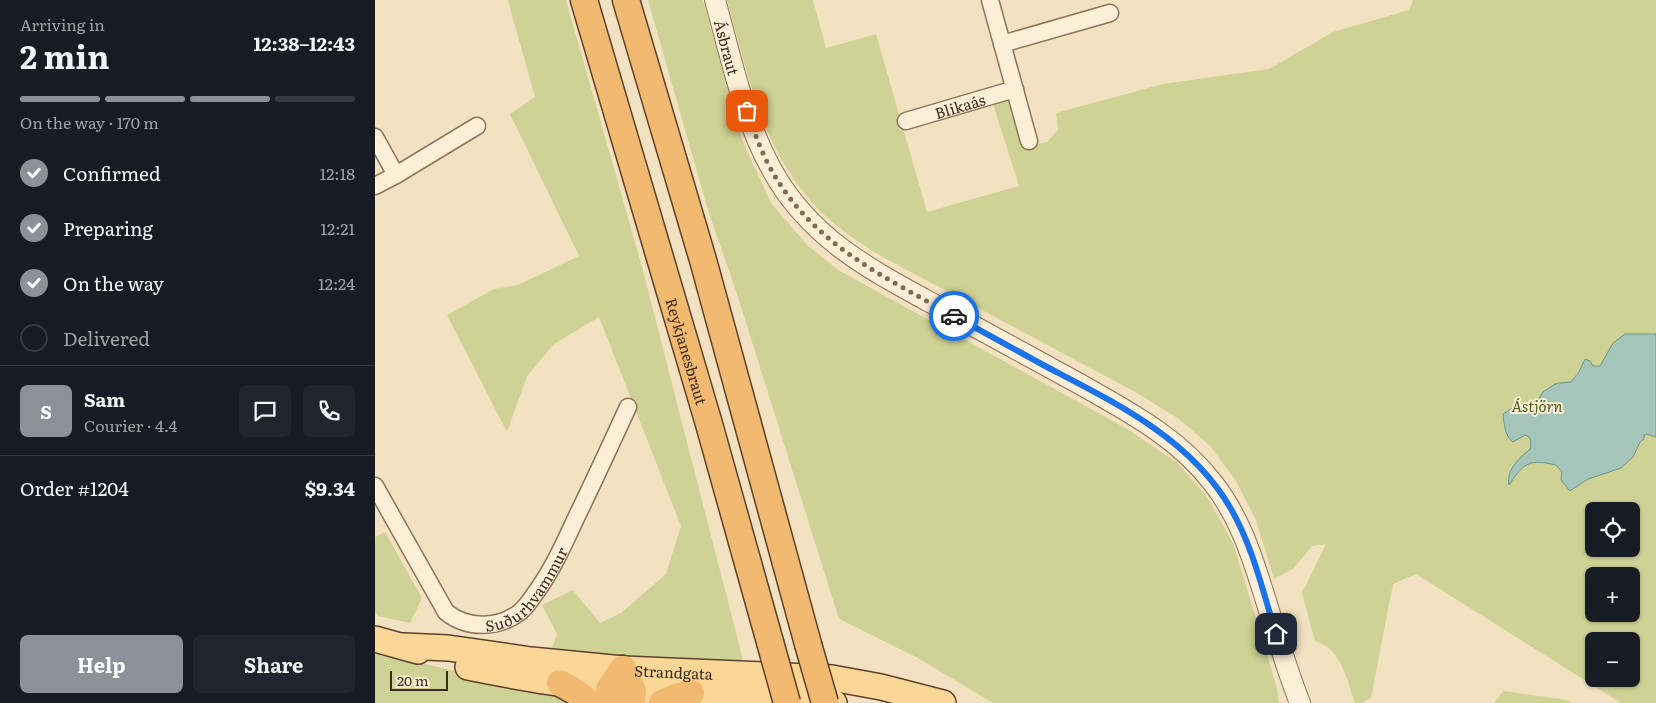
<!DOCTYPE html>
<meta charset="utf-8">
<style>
:root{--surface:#171b24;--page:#20242c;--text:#f1f3f6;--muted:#9ea1a6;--line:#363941;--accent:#8c9099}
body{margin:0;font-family:Literata,serif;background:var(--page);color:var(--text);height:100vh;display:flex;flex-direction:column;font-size:19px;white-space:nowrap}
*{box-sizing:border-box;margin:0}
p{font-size:16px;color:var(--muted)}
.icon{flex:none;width:28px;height:28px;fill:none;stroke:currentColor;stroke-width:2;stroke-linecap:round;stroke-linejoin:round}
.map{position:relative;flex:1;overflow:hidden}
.drawer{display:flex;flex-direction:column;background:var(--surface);width:375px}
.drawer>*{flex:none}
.fabs{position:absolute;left:1210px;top:502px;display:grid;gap:10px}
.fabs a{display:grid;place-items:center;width:55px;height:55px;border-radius:8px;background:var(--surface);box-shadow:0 1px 4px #0004;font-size:25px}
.scale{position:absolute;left:15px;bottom:12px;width:58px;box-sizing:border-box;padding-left:5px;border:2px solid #3d2b1d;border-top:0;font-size:14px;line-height:18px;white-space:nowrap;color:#3d2b1d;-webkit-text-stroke:4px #f9edd3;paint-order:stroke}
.pin{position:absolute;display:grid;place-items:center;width:42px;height:42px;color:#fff;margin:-21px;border-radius:10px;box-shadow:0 2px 8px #0006}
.courier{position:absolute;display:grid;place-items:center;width:50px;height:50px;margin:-25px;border:4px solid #1a73e8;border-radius:50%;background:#fff;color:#222;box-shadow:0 1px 6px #0007}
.summary em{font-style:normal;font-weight:700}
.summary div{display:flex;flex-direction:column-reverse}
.summary{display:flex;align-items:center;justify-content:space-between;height:85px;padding:0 20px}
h1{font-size:32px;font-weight:700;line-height:38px}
.bar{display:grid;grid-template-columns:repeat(4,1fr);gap:8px 5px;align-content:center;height:60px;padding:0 20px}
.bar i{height:6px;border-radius:4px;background:var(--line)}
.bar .on{background:var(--accent)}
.bar p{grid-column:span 4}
.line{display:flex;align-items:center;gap:12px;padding:0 20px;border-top:1px solid var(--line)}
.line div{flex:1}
.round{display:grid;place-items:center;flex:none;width:52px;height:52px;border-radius:8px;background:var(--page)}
ol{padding:0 20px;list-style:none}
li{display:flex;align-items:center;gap:15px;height:55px}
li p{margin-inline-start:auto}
li .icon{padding:5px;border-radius:50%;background:var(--accent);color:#fff;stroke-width:4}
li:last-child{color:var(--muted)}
li i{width:28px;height:28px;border:2px solid var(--line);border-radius:50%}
.button{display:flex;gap:10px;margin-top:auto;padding:10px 20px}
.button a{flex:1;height:58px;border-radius:8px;background:var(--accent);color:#fff;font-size:20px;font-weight:700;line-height:58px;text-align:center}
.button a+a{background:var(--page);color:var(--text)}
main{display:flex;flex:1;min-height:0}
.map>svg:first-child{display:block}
.green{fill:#ced294;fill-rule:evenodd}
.water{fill:#a5c5ba;stroke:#6a9588}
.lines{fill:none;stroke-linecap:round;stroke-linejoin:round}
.minor-casing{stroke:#8f7257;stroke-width:19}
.tertiary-casing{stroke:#8f7257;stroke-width:22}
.primary-casing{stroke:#5c402b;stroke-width:28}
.trunk-casing{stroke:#5c402b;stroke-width:29}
.minor{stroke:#fcefd7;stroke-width:16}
.tertiary{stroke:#fcefd7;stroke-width:20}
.primary{stroke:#fad796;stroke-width:25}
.trunk{stroke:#f2ba70;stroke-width:26}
.trunk-bridge-casing{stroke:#5c402b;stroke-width:29;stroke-linecap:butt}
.trunk-bridge{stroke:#f2ba70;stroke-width:26}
.done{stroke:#7d6b57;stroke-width:5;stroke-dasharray:0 9}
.route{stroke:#1a73e8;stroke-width:6}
.labels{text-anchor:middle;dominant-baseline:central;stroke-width:4;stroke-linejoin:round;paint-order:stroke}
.street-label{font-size:15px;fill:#3d2b1d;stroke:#f9edd3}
.park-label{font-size:15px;font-style:italic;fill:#505c21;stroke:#f9edd3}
</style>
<main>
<section class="drawer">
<div class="summary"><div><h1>2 min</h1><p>Arriving in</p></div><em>12:38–12:43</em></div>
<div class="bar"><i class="on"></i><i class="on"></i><i class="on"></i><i></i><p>On the way · 170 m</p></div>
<ol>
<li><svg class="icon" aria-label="check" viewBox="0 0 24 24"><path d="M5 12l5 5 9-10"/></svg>Confirmed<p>12:18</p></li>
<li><svg class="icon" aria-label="check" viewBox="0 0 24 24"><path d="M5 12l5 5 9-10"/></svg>Preparing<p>12:21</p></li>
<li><svg class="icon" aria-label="check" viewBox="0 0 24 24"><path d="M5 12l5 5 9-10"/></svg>On the way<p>12:24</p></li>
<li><i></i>Delivered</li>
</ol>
<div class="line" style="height:90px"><b class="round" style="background:var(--accent);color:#fff">S</b><div><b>Sam</b><p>Courier · 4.4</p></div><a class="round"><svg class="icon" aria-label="chat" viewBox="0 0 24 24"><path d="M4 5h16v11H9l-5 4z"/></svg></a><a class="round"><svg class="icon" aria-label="phone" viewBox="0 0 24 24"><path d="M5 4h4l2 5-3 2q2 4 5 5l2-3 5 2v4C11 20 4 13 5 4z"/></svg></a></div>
<div class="line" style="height:65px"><div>Order #1204</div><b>$9.34</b></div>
<div class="button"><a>Help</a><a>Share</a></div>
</section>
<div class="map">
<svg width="1281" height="703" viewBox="0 0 1281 703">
<rect width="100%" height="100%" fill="#f3e2c2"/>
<path class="green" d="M 133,0 L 191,0 L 267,267 L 369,664 L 174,657 L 182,634 L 167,605 L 198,590 L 225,623 L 246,613 L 291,574 L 306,526 L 224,317 L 179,344 L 152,376 L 132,432 L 72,315 L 119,289 L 143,285 L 204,256 L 135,114 L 160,97 Z
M 273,0 L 328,0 L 367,140 L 396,203 L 432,245 L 463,270 L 754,430 L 801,462 L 831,495 L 858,543 L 902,688 L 904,703 L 618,703 L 541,657 L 464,619 L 362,294 L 333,210 Z
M 352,0 L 438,0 L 451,48 L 501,34 L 552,212 L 644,186 L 617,101 L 636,96 L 649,147 L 672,142 L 683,130 L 681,113 L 788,84 L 894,69 L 958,32 L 1034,10 L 1038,0 L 1281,0 L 1281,703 L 1246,703 L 1041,574 L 1018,584 L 996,698 L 986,703 L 980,703 C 972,680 966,648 940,641 L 927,593 L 951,544 L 937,546 L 918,569 L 899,579 L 881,520 L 861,481 L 835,446 L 804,419 L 762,393 L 506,256 C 483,242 461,227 442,208 C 387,150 373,74 352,0 ZM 1219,511 L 1256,511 L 1256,549 L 1219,549 ZM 1219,576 L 1256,576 L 1256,614 L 1219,614 ZM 1219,641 L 1256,641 L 1256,679 L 1219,679 Z
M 10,532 L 47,598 L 35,623 L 3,616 L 0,612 L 0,537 Z
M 0,654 L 10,654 L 116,680 L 176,689 L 202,703 L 0,703 Z
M 1128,691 L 1192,700 L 1198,703 L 1119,703 Z"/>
<path class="water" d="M 1250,334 L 1281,334 L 1281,437 L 1271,434 L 1269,435 L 1269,439 L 1265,442 L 1258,457 L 1246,468 L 1213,479 L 1195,491 L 1186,480 L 1187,472 L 1181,465 C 1155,459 1149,462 1134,485 C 1131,469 1145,458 1155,449 C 1156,443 1157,437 1150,435 L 1138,442 C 1130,437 1129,423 1128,414 L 1136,409 L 1151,405 L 1163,400 L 1168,392 L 1180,384 L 1184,383 L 1196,382 L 1204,372 L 1210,359 L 1215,361 L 1218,366 L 1225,366 L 1238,343 Z"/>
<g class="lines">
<defs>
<g id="minor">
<path d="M 615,0 L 654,141"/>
<path d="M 627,44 L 735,13"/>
<path id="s1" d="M 531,121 L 640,89"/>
<path d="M 0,137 L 21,175 L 0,186"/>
<path d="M 21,175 L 102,126"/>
<path id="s2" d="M 0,486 L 71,612 C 92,629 123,629 145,612 C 151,607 155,601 159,595 C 177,571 189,544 201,518 C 219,481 236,444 253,407"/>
</g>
<g id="tertiary">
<path id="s3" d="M 340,0 C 356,57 368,118 397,170 C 435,239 496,270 562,306 C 609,332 656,357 703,383 C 752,411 803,437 838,483 C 863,515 875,550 887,588 C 899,626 910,665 925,703"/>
</g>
<g id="primary">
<path d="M 0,639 L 43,651"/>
<path id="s4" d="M 29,646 L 73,648 L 156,660 L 248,669 L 457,678 L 506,687 L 568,703"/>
<path d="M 93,667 C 148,678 203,688 258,691 C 325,695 392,693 459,703"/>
</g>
<g id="trunk">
<path id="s5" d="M 209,0 L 334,424 L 395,642"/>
<path d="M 251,0 L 328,260 L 433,644"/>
<path d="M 248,669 L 258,691 L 257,703"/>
<path d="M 185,683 L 201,692 L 214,703"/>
<path d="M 234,703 L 234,689 L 248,669"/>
<path d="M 287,703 L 301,697 L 316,693"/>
</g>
</defs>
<use href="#minor" class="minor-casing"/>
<use href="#tertiary" class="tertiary-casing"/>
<use href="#primary" class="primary-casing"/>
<use href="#trunk" class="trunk-casing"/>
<use href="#minor" class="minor"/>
<use href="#tertiary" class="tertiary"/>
<use href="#primary" class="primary"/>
<use href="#trunk" class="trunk"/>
<defs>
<path id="trunk-bridge" d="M 395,642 L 412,703
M 433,644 L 450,703"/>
</defs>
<use href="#trunk-bridge" class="trunk-bridge-casing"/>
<use href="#trunk-bridge" class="trunk-bridge"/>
</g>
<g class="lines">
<path class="done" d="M 372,111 C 379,131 386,152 397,171 C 438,244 509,277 579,316"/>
<path class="route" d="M 579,316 C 610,333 641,350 672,367 C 741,403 816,439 856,509 C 878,547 888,592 901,634"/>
</g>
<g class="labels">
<g class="street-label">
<text stroke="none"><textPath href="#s3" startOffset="49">Ásbraut</textPath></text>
<text stroke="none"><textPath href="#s1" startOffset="56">Blikaás</textPath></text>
<text stroke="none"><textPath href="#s5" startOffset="366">Reykjanesbraut</textPath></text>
<text stroke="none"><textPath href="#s2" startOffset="244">Suðurhvammur</textPath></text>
<text stroke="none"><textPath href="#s4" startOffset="271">Strandgata</textPath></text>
</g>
<g class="park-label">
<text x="1162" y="405">Ástjörn</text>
</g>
</g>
</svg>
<div class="fabs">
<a><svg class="icon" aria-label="locate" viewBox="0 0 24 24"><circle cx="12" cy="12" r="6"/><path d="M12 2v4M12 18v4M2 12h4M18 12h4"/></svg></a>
<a>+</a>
<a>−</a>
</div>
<div class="scale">20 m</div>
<div class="pin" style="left:372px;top:111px;background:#ea580c"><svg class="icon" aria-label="bag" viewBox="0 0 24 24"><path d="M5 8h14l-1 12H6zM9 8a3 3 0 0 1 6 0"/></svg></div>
<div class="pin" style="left:901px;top:634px;background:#1f2937"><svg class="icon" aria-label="home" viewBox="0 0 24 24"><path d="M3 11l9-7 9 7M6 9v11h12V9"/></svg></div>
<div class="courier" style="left:579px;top:316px"><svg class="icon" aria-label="car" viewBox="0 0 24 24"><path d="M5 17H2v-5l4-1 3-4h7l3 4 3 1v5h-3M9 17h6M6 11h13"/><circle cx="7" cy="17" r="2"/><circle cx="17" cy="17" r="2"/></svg></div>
</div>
</main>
